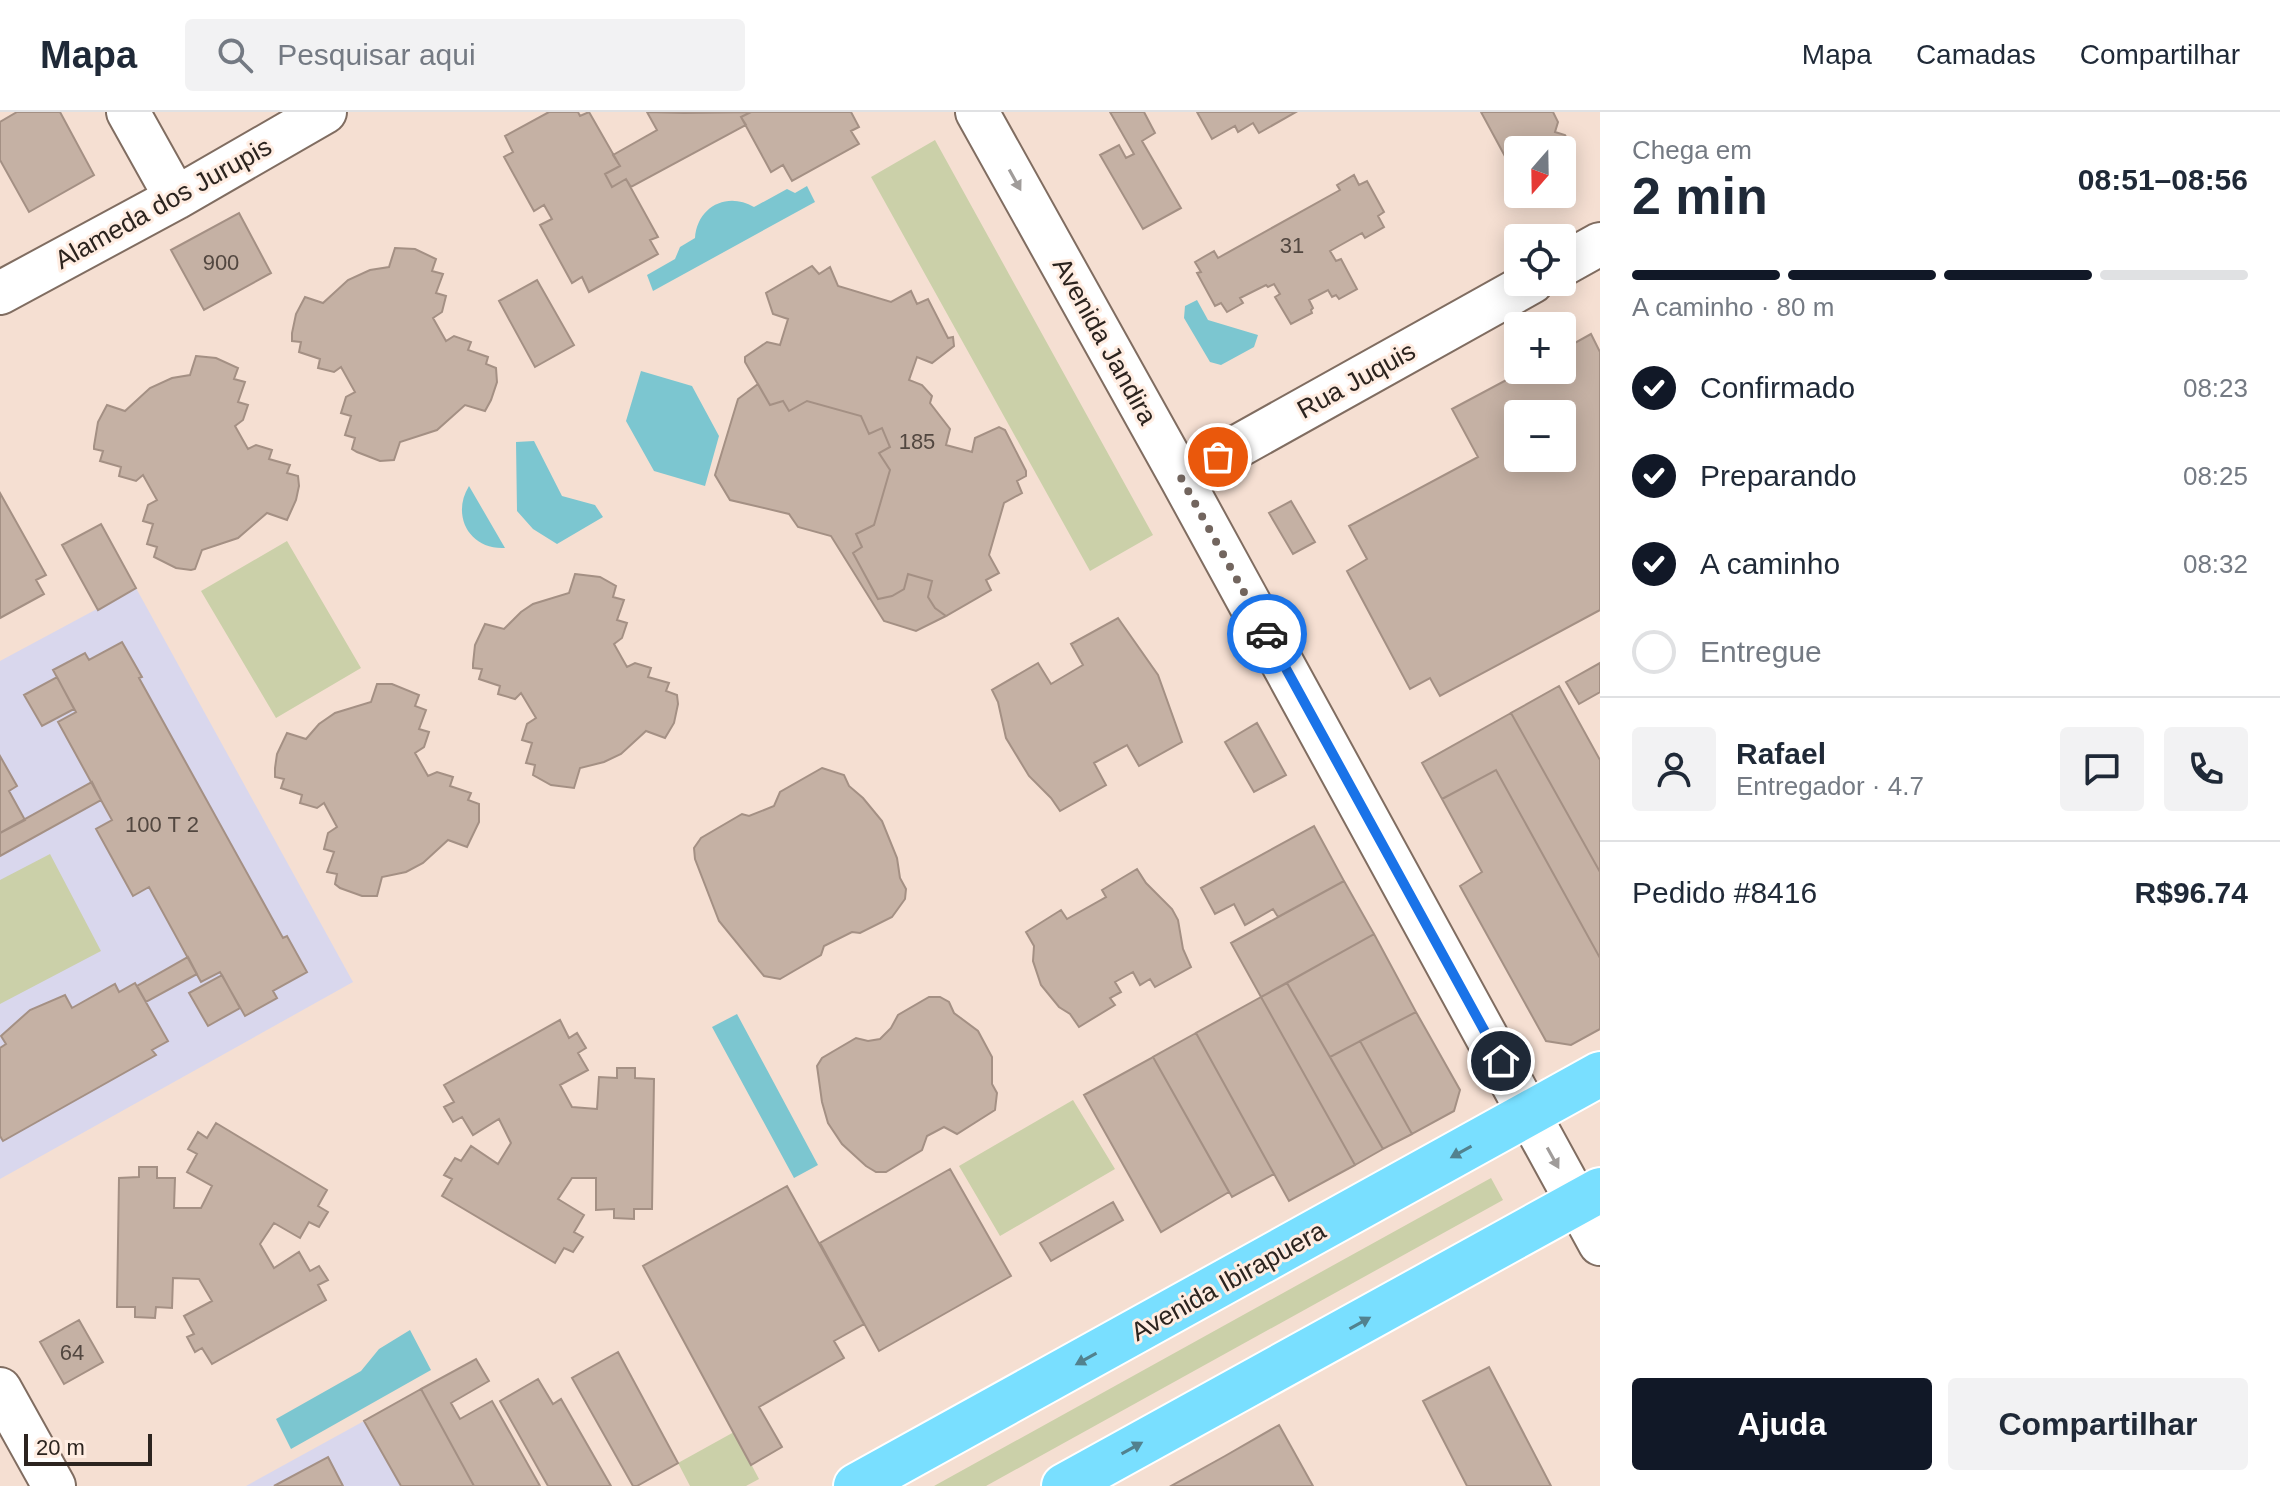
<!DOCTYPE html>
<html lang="pt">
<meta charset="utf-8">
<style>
:root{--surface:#fff;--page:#f2f2f3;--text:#1f2937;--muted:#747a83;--line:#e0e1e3;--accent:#111827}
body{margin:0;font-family:Arial,sans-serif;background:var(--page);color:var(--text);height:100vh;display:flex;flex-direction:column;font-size:30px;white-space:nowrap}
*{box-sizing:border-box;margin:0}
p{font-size:26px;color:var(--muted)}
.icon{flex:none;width:44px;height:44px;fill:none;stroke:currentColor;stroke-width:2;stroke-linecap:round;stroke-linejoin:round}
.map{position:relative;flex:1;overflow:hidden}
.side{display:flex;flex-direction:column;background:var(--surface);width:680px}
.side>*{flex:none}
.needle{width:52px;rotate:200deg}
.buttons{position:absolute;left:1504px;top:24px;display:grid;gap:16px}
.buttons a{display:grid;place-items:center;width:72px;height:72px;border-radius:8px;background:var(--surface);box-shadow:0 4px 20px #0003;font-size:40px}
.scale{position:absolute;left:24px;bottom:20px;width:128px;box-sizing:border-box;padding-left:8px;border:4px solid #2c241f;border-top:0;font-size:22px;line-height:28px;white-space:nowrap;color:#2c241f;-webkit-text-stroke:6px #ffede2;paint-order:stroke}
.pin{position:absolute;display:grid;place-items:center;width:68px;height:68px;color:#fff;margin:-34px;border:4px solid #fff;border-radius:50%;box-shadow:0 2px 8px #0007}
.courier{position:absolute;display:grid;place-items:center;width:80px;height:80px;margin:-40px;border:6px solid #1a73e8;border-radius:50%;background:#fff;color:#222;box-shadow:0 2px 10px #0007}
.summary em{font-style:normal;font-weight:800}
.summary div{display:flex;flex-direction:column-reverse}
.summary{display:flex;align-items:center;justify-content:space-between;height:136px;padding:0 32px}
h1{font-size:52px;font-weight:800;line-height:60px}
.bar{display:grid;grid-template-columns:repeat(4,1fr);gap:12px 8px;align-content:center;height:96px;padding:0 32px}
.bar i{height:10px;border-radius:6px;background:var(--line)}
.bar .active{background:var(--accent)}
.bar p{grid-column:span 4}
.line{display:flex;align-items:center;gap:20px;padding:0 32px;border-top:2px solid var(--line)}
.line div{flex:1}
.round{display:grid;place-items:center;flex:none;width:84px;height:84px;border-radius:8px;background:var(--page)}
ol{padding:0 32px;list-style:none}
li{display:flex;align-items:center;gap:24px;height:88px}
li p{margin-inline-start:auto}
li .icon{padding:8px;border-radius:50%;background:var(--accent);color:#fff;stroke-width:4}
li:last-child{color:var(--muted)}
li i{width:44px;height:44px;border:4px solid var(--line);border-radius:50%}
.primary-button{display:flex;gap:16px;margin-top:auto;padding:16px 32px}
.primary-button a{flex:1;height:92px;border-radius:8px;background:var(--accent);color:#fff;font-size:32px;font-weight:800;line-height:92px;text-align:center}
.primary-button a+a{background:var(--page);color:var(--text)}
header{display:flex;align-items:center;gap:48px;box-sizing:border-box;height:112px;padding:0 40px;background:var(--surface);border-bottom:2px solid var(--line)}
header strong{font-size:38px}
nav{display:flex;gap:44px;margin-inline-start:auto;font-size:28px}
.search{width:560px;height:72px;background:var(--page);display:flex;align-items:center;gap:20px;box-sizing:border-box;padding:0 28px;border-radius:8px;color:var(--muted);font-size:30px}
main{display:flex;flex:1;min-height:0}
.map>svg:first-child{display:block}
.commercial{fill:#d9d7ed}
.green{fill:#cbd0a9}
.water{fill:#7cc6d0}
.building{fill:#c5b1a4;stroke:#a49084;stroke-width:2;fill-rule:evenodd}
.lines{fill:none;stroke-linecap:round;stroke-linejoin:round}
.street-casing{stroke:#806d61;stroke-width:46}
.primary-casing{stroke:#fff;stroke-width:48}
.street{stroke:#fff;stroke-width:42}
.primary{stroke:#79dfff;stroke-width:44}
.oneway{fill:#a09c9a}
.oneway2{fill:#52828f}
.done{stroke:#72655e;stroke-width:8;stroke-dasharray:0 14.4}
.route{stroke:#1a73e8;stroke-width:10}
.labels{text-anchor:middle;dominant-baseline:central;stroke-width:6;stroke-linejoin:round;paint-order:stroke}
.number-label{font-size:22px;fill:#524740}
.street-label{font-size:26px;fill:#2c241f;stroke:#ffede2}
</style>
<header>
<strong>Mapa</strong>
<div class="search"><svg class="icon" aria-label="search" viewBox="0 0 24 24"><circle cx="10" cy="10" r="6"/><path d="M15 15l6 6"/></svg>Pesquisar aqui</div>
<nav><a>Mapa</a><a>Camadas</a><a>Compartilhar</a></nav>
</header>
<main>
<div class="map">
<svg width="1600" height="1374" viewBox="0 0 1600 1374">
<rect width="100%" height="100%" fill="#f5dfd2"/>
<path class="commercial" d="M 136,476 L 353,870 L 0,1067 L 0,549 Z
M 364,1309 L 401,1374 L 246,1374 Z"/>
<path class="green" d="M 935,28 L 1153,423 L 1090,459 L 871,65 Z
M 287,429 L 361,556 L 276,606 L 201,479 Z
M 50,742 L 101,839 L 0,892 L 0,768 Z
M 1073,988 L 1115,1057 L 1000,1124 L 959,1054 Z
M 1491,1066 L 1503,1088 L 986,1374 L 934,1374 Z
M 734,1320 L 759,1367 L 746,1374 L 690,1374 L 678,1351 Z"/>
<path class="water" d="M 807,74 L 815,90 L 653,179 L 647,163 L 675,147 L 680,135 L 695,126 C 697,95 727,79 754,95 L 787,77 L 795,81 Z
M 1197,188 L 1208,208 L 1258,223 L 1254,235 L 1221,253 L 1210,250 L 1184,206 L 1185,194 Z
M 641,259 L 692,274 L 719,324 L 705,374 L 654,359 L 626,309 Z
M 534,329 L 562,384 L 595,393 L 603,405 L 557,432 L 533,417 L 517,399 L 516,330 Z
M 469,374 L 505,436 C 469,438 451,403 469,374 Z
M 737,902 L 818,1053 L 794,1066 L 712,915 Z
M 410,1218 L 431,1258 L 291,1337 L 276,1307 L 361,1259 L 379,1237 Z"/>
<path class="building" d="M 17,0 L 60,0 L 94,63 L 29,100 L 0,48 L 0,10 Z
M 549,0 L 578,0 L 580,4 L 589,0 L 620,54 L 605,62 L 612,75 L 626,67 L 658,125 L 650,128 L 658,142 L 589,180 L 582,165 L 572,171 L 540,113 L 552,107 L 544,93 L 534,99 L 504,45 L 513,40 L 505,24 Z
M 647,0 L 684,1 L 751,0 L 741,5 L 746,13 L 631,75 L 626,67 L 612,75 L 605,62 L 620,54 L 613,43 L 657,18 Z
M 751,0 L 851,0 L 859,15 L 851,19 L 859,32 L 792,69 L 783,53 L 771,60 L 741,5 Z
M 1110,0 L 1144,0 L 1155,21 L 1142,29 L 1181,96 L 1143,117 L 1100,43 L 1119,33 L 1126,46 L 1134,42 Z
M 1197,0 L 1296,0 L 1259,21 L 1253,11 L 1238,20 L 1235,14 L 1212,27 Z
M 1481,0 L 1553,0 L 1558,10 L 1555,20 L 1565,23 L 1573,37 L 1569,53 L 1562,58 L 1562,38 L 1518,38 L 1518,56 L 1513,59 Z
M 1354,63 L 1359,73 L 1367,69 L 1384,100 L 1378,104 L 1384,115 L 1365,126 L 1362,121 L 1330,139 L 1336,149 L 1341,147 L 1357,177 L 1339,187 L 1336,183 L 1332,185 L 1328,178 L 1309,188 L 1313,196 L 1311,198 L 1312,201 L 1291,212 L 1275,185 L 1280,182 L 1274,172 L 1268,175 L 1266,173 L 1240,186 L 1243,191 L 1227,200 L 1221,191 L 1215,194 L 1197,161 L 1201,160 L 1195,150 L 1214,139 L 1218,146 L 1340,78 L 1337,73 Z
M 239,101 L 271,161 L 204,198 L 171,138 Z
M 395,136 L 415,137 L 436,147 L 432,159 L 443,162 L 436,181 L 446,184 L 442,200 L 433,206 L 446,229 L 454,224 L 471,230 L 468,238 L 488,245 L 486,252 L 496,256 L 497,270 L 491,288 L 485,299 L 465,293 L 437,318 L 400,330 L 394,348 L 380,349 L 357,340 L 352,337 L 355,326 L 345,323 L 351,304 L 341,301 L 346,285 L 355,280 L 341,255 L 334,260 L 318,256 L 320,247 L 299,240 L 301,230 L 292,229 L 292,221 L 296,202 L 305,185 L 323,191 L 348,168 L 370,158 L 389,155 Z
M 812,154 L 819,162 L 830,155 L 838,174 L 891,190 L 911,179 L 917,192 L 928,187 L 948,226 L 953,225 L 954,234 L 932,251 L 917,245 L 909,268 L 922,273 L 932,284 L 930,291 L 950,317 L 946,333 L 972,340 L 975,326 L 999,315 L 1005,318 L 1026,359 L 1026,364 L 1017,369 L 1022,381 L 1004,391 L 989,443 L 999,461 L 986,468 L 991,478 L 946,504 L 935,496 L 928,485 L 932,469 L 908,462 L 904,477 L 892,484 L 878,487 L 853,441 L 862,435 L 856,422 L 874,413 L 890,358 L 879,341 L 890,335 L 882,316 L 869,322 L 861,304 L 807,289 L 789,299 L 783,289 L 770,293 L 745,250 L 745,245 L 767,230 L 780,233 L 788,207 L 773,202 L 766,181 Z
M 537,168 L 574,233 L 535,255 L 499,189 Z
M 1591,222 L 1600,240 L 1600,498 L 1440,584 L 1430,566 L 1410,577 L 1347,459 L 1367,447 L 1349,414 L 1478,345 L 1452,297 L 1525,258 L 1562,258 L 1562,238 ZM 1518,302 L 1562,302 L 1562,346 L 1518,346 Z
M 196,244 L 216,246 L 238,256 L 234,267 L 245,270 L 238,290 L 248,293 L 243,308 L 235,314 L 248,337 L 256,333 L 272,338 L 269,347 L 290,353 L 287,361 L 298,364 L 299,374 L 296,388 L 287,408 L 267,401 L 238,426 L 202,438 L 195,457 L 191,458 L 176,456 L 154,445 L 157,435 L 147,432 L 153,412 L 143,409 L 148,393 L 157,388 L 143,363 L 136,369 L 119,364 L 121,355 L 100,349 L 103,339 L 94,337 L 94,334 L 98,310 L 107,293 L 125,299 L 150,276 L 172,266 L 190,263 Z
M 758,272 L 770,293 L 783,289 L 789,299 L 807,289 L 861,304 L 869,322 L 882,316 L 890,335 L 879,341 L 890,358 L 874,413 L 856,422 L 862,435 L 853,441 L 878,487 L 892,484 L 904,477 L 908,462 L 932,469 L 928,485 L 935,496 L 946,504 L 916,519 L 884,509 L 831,424 L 798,415 L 789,402 L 730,388 L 715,363 L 738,287 Z
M 0,381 L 46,463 L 36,468 L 44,482 L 0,506 Z
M 1291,389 L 1315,430 L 1293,442 L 1269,401 Z
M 101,412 L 136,476 L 98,498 L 62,433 Z
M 575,462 L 600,465 L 616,474 L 613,485 L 624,488 L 617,508 L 627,511 L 622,526 L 614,532 L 627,555 L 635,551 L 651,556 L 648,565 L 669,571 L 666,579 L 677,583 L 678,592 L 674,611 L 665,626 L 646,619 L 621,642 L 604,650 L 580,656 L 574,676 L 551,673 L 533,663 L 535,653 L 526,651 L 532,631 L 522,628 L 527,612 L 536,606 L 521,581 L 515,587 L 498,582 L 500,574 L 479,567 L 482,557 L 473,556 L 473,552 L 475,533 L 485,512 L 504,517 L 521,500 L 533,492 L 569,481 Z
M 1118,506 L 1158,563 L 1182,630 L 1139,654 L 1127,633 L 1094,651 L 1106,673 L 1060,699 L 1051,686 L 1029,664 L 1006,626 L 998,590 L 992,578 L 1038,551 L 1051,572 L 1083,553 L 1071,532 Z
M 122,530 L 142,565 L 139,566 L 283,826 L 287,824 L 307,860 L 273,879 L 277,886 L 245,904 L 220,860 L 201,870 L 149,775 L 133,784 L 96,717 L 112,708 L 58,610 L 76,600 L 53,558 L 85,541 L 89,548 Z
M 1600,551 L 1600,580 L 1579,592 L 1566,570 Z
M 57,565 L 74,597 L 42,614 L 24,583 Z
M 377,572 L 392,572 L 419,583 L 415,594 L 426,598 L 419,617 L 429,620 L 424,635 L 415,641 L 428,664 L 437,660 L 453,665 L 450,674 L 471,681 L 468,688 L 479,692 L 479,710 L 467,735 L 448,728 L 423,751 L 406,760 L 382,765 L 377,784 L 362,784 L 340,776 L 335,772 L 337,762 L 327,760 L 334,740 L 324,737 L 328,721 L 337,715 L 324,691 L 317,696 L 300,691 L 302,683 L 281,676 L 284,667 L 275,665 L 275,656 L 277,642 L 287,621 L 306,627 L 319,612 L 335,601 L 371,590 Z
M 1559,574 L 1600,648 L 1600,760 L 1511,601 Z
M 1511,601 L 1600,760 L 1600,846 L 1496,658 L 1442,687 L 1422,651 Z
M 1257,611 L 1286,663 L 1254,680 L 1225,630 Z
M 0,644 L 17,674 L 9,679 L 25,708 L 0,721 Z
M 822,656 L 844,663 L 849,674 L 863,686 L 882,709 L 897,746 L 900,766 L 906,777 L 905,787 L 892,805 L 860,821 L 852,820 L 824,834 L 821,843 L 780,867 L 764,864 L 719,809 L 695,747 L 694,736 L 701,726 L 742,702 L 749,704 L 774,694 L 780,680 Z
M 1496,658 L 1600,846 L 1600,917 L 1571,933 L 1546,929 L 1460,774 L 1482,760 L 1442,687 Z
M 92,670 L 101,688 L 0,744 L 0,721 Z
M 1314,714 L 1344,769 L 1278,805 L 1273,797 L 1245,813 L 1234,792 L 1215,802 L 1201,776 Z
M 1137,757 L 1146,771 L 1172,797 L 1178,808 L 1183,837 L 1191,855 L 1155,875 L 1150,867 L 1140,873 L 1133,860 L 1115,870 L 1121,880 L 1110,886 L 1115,893 L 1079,915 L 1070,902 L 1059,895 L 1041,873 L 1033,849 L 1034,834 L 1026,820 L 1061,798 L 1067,807 L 1106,785 L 1102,778 Z
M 1344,769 L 1374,822 L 1261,885 L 1231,831 Z
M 1374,822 L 1416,900 L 1330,945 L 1287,871 Z
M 188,845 L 197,862 L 146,890 L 137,874 Z
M 222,863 L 240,896 L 208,914 L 189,881 Z
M 135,871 L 168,929 L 152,938 L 156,943 L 3,1029 L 0,1024 L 0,936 L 6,932 L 1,924 L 30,898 L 65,883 L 72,896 L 115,872 L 119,880 Z
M 1287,871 L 1383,1037 L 1355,1053 L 1261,885 Z
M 929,885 L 940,885 L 949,890 L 954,901 L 978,919 L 992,945 L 992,972 L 997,981 L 995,998 L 957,1022 L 944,1015 L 927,1024 L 922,1038 L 886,1060 L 876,1060 L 866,1054 L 842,1032 L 828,1011 L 822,990 L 817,954 L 822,946 L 856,926 L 868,929 L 880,927 L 891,916 L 898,903 Z
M 1261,885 L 1355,1053 L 1289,1089 L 1196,921 Z
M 1416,900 L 1460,978 L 1454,999 L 1412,1022 L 1360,929 Z
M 560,908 L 569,926 L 577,921 L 586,936 L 578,941 L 588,958 L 560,973 L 572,995 L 597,997 L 599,965 L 617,966 L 617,956 L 635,956 L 635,966 L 654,967 L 652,1097 L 634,1097 L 634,1107 L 614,1106 L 614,1097 L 596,1098 L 596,1066 L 572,1066 L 558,1087 L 584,1103 L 574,1120 L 583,1125 L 573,1140 L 564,1136 L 555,1151 L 442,1084 L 452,1067 L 444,1063 L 455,1046 L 461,1049 L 471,1034 L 498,1052 L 511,1031 L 499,1007 L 473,1023 L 462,1005 L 453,1010 L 444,995 L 454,990 L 444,973 Z
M 1196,921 L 1274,1062 L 1232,1085 L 1153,945 Z
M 1360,929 L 1412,1022 L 1383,1037 L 1330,945 Z
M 1153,945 L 1229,1080 L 1161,1120 L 1084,983 Z
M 216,1011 L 327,1078 L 318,1094 L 328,1100 L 319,1115 L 309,1110 L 300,1126 L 274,1111 L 260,1132 L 274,1156 L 299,1140 L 310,1159 L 319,1154 L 328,1168 L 318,1173 L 326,1188 L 212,1252 L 202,1236 L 195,1240 L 187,1225 L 194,1222 L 184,1204 L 212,1189 L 199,1167 L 173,1166 L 172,1196 L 156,1195 L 155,1206 L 135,1205 L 135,1195 L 117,1195 L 119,1066 L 139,1065 L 139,1055 L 157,1055 L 157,1066 L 175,1066 L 174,1096 L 201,1096 L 212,1074 L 187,1060 L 197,1042 L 188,1037 L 198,1020 L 207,1026 Z
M 950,1057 L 1011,1164 L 879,1239 L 820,1131 Z
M 787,1074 L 864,1212 L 834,1229 L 844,1246 L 759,1295 L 782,1335 L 751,1353 L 643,1154 Z
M 1113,1090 L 1123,1108 L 1051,1149 L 1040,1131 Z
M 79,1208 L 103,1250 L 64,1272 L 40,1230 Z
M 618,1240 L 678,1351 L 637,1374 L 633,1374 L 572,1266 Z
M 476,1247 L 489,1269 L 451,1291 L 460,1307 L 492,1289 L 540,1374 L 474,1374 L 421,1277 Z
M 1489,1255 L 1551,1374 L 1467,1374 L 1423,1289 Z
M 538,1267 L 553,1292 L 561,1287 L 611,1374 L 548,1374 L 500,1289 Z
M 421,1277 L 474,1374 L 401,1374 L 364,1309 Z
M 1279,1313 L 1313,1374 L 1171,1374 L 1225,1344 Z
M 328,1345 L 343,1374 L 274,1374 Z"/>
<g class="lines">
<defs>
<path id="street" d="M 128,0 L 176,86
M 977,0 L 1181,366 L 1600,1132
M 1562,153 L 1600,132
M 0,181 L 176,86 L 325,0
M 1181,366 L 1532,170
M 0,1277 L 54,1374"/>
<path id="primary" d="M 856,1374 L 1600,962
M 1064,1374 L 1600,1078"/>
</defs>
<use href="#street" class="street-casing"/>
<use href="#primary" class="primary-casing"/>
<use href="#street" class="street"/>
<use href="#primary" class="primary"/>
</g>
<defs><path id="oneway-solid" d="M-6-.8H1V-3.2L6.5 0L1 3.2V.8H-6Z" transform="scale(2)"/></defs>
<g class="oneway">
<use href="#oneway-solid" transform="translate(1015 68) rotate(61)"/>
<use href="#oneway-solid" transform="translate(1553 1046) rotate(61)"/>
</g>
<g class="oneway2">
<use href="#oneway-solid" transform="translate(1461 1040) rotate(151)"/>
<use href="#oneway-solid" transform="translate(1360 1211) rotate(-29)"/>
<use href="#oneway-solid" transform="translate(1086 1247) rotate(151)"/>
<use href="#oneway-solid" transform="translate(1132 1336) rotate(-29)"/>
</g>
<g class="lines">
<path class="done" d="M 1218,345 L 1181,366 L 1267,522"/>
<path class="route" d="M 1267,522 L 1501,949"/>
</g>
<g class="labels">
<g class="number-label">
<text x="1292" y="133">31</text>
<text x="221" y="150">900</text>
<text x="917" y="329">185</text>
<text x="162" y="712">100 T 2</text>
<text x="72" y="1240">64</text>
</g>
<g class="street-label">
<text transform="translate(163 91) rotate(-29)">Alameda dos Jurupis</text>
<text transform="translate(1105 229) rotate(61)">Avenida Jandira</text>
<text transform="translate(1356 268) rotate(-29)">Rua Juquis</text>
<text transform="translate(1228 1169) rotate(-29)">Avenida Ibirapuera</text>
</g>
</g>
</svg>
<div class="buttons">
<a><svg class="needle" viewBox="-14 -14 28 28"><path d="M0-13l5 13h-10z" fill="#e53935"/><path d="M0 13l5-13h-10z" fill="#747a83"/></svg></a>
<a><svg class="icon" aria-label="locate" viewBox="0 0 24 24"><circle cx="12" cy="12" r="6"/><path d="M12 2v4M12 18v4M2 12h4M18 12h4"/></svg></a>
<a>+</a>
<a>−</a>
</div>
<div class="scale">20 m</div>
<div class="pin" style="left:1218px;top:345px;background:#ea580c"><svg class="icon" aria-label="bag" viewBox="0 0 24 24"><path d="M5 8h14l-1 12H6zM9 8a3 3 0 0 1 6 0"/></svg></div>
<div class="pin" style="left:1501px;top:949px;background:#1f2937"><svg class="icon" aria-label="home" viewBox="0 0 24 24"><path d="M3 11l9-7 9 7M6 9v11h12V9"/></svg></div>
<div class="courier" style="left:1267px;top:522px"><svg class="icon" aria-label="car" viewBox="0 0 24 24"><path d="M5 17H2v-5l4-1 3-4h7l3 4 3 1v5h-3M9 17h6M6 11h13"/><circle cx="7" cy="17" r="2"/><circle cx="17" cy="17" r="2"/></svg></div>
</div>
<section class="side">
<div class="summary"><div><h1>2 min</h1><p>Chega em</p></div><em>08:51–08:56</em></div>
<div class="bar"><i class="active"></i><i class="active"></i><i class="active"></i><i></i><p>A caminho · 80 m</p></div>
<ol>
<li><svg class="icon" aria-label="check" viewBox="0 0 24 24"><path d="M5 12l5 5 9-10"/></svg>Confirmado<p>08:23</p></li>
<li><svg class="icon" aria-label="check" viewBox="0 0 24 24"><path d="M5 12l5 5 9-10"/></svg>Preparando<p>08:25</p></li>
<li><svg class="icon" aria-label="check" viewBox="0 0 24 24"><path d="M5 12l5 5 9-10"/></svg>A caminho<p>08:32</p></li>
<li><i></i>Entregue</li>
</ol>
<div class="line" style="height:144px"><a class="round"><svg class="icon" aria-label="person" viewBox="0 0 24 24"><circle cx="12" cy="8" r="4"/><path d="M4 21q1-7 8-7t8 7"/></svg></a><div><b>Rafael</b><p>Entregador · 4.7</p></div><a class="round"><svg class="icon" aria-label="chat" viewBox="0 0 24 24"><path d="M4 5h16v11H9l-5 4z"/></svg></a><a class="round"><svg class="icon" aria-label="phone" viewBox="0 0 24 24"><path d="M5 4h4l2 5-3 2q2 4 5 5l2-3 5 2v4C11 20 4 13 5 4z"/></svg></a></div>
<div class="line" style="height:104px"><div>Pedido #8416</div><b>R$96.74</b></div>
<div class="primary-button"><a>Ajuda</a><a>Compartilhar</a></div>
</section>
</main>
